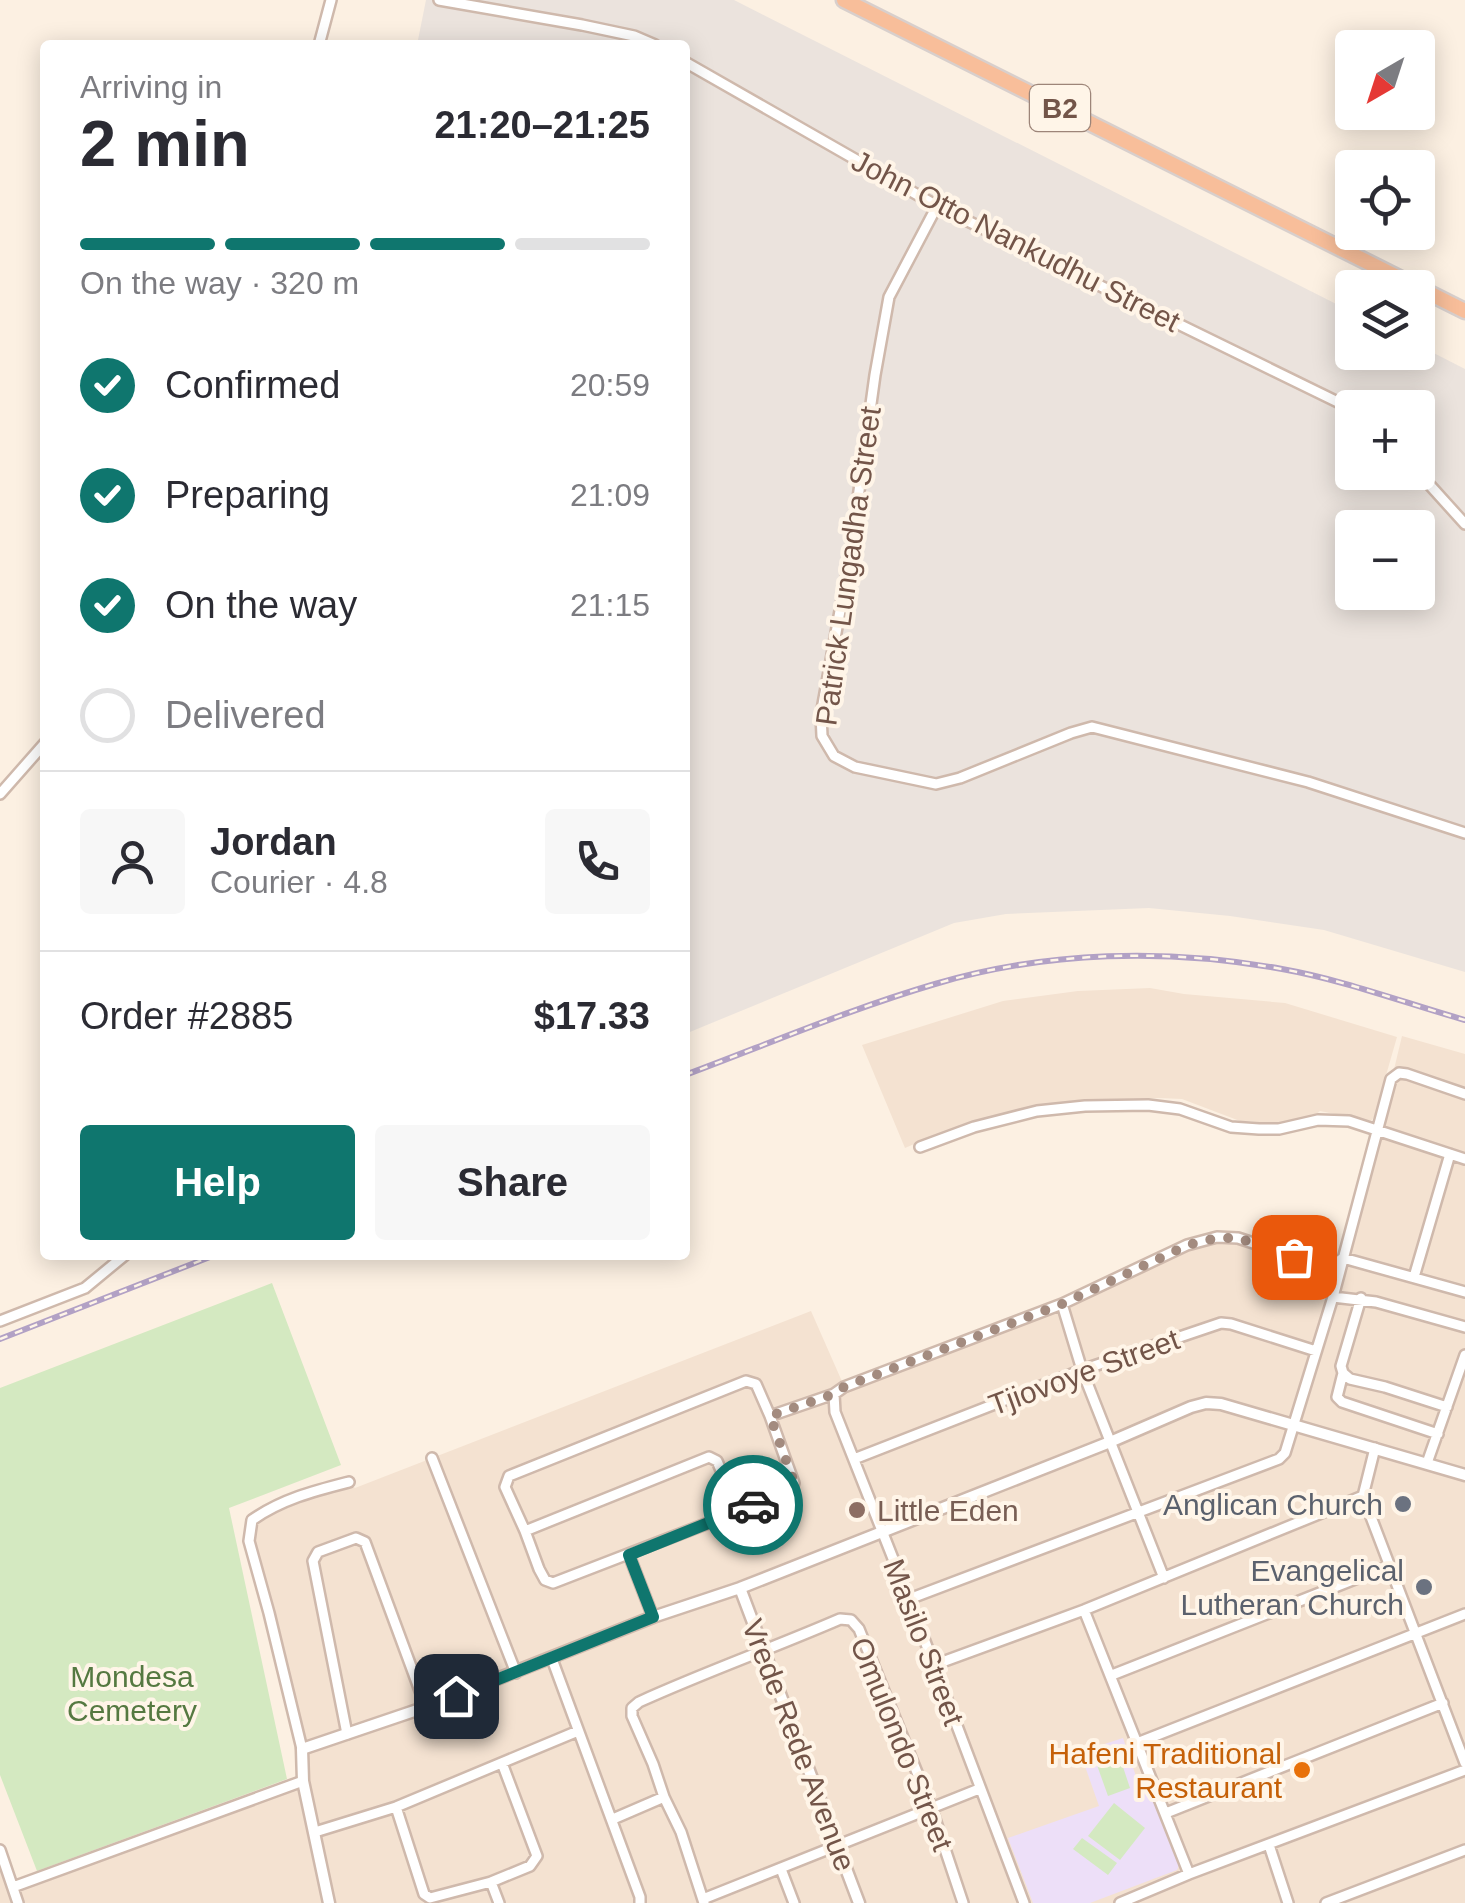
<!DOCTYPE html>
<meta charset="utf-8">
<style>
:root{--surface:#fff;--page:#f7f7f7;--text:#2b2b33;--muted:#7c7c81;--line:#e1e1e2;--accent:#0f766e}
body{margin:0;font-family:Arial,sans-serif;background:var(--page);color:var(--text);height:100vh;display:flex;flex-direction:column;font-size:38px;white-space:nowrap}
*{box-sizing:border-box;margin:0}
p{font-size:32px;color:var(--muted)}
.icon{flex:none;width:55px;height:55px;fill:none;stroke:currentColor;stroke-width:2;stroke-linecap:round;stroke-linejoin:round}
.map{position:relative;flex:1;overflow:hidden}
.drawer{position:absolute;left:40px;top:40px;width:650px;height:1220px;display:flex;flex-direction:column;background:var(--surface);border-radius:10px;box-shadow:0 5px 25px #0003}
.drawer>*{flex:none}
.needle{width:65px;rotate:219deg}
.controls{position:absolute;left:1335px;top:30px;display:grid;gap:20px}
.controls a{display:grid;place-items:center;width:100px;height:100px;border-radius:10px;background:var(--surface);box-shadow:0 5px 25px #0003;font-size:50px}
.pin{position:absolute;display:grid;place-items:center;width:85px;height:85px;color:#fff;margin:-42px;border-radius:20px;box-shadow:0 5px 15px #0006}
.courier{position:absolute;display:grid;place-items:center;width:100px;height:100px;margin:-50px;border:8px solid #0f766e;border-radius:50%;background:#fff;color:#222;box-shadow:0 2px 12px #0007}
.head em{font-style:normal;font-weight:700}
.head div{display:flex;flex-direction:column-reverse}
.head{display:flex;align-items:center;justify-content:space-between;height:170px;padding:0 40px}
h1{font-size:65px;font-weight:700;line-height:75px}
.bar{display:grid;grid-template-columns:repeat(4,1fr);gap:15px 10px;align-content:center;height:120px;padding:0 40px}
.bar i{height:12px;border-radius:8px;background:var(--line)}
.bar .selected{background:var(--accent)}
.bar p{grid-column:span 4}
.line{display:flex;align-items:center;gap:25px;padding:0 40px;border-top:2px solid var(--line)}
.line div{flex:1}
.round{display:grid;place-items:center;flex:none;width:105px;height:105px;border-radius:10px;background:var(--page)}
ol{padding:0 40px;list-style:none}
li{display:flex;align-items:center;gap:30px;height:110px}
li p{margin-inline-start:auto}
li .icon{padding:10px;border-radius:50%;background:var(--accent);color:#fff;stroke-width:4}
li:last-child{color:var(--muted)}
li i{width:55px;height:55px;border:5px solid var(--line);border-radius:50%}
.button{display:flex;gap:20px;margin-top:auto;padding:20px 40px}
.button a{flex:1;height:115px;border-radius:10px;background:var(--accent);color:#fff;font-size:40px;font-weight:700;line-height:115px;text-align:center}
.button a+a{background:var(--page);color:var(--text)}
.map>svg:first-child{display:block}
.residential{fill:#f4e2d1}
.industrial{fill:#ebe3dd;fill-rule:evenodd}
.education{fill:#eddff8}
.green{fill:#d4e9c1}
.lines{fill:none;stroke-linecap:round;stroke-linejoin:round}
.minor-casing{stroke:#cfb9ac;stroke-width:14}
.tertiary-casing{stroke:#cfb9ac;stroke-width:15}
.trunk-casing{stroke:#d8cfcc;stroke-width:19}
.minor{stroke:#fff;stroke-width:9}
.tertiary{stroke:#fff;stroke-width:10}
.trunk{stroke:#f8be9a;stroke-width:14}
.rail-casing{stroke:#b2a1c5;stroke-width:6}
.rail{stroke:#fff5e8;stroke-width:2.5;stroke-dasharray:8;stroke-linecap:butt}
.done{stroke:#a38b7f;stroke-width:10;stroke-dasharray:0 18}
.route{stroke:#0f766e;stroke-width:12}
.worship-dot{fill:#6b7280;stroke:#fff5e8;stroke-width:4}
.education-dot{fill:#8d6e63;stroke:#fff5e8;stroke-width:4}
.food-dot{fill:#e8710a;stroke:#fff5e8;stroke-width:4}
.labels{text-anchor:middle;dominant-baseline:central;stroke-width:8;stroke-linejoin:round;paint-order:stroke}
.shield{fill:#fff5e8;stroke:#9d8579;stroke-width:2.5}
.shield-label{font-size:28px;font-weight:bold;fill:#735549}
.street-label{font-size:30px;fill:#735549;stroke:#fff5e8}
.worship-label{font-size:30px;fill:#5b616d;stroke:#fff5e8;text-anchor:end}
.education-label{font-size:30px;fill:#785e54;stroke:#fff5e8;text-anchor:start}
.park-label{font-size:30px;fill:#557941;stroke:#fff5e8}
.food-label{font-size:30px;fill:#c56008;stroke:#fff5e8;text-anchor:end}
</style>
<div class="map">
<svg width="1465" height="1903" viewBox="0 0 1465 1903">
<rect width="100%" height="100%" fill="#fcf0e2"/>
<path class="residential" d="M 1150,988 L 1184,994 L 1285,1003 L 1397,1037 L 1374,1117 L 1371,1121 L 1320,1111 L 1311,1118 L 1275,1123 L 1240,1121 L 1182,1099 L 1158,1098 L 1036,1106 L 937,1134 L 905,1148 L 862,1045 L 1003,1001 L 1078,991 Z
M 1402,1036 L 1465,1054 L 1465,1903 L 0,1903 L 0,1850 L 12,1886 L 303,1781 L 302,1748 L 249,1541 L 252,1520 L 269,1508 L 349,1482 L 355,1488 L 811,1311 L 844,1386 L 1062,1304 L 1187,1245 L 1238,1238 L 1322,1266 L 1343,1258 L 1379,1132 Z"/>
<path class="industrial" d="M 426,0 L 734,0 L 1352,312 L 1352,352 L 1418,352 L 1418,345 L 1465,369 L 1465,972 L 1324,930 L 1230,916 L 1149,908 L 1006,914 L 954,923 L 685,1034 L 685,45 L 417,45 ZM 1352,408 L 1418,408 L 1418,472 L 1352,472 ZM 1352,528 L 1418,528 L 1418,592 L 1352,592 Z"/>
<path class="education" d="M 1123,1738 L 1141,1791 L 1152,1788 L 1181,1861 L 1177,1870 L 1090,1903 L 1033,1903 L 1008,1838 L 1099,1806 L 1080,1752 Z"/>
<path class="green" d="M 272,1283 L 341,1465 L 229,1508 L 287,1779 L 37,1871 L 0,1775 L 0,1388 Z
M 1116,1746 L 1130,1788 L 1108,1796 L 1093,1754 Z
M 1114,1803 L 1145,1828 L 1120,1860 L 1088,1836 Z
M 1082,1838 L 1117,1863 L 1108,1875 L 1073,1849 Z"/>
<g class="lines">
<defs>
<path id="minor" d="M 439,0 L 582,25 L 634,36 L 655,45
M 319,45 L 331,0
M 685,62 L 937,206 L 1352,409
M 937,206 L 889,297 L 875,375 L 850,556 L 821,715 L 822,736 L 834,756 L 855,767 L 936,784 L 960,778 L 1071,733 L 1092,727 L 1308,782 L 1465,833
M 1418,472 L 1465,524
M 0,794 L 45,743
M 920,1147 L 974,1127 L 1037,1111 L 1085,1106 L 1148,1105 L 1180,1109 L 1231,1127 L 1259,1129 L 1279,1129 L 1318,1120 L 1349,1121 L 1465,1159
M 1414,1277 L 1450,1154
M 1333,1297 L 1376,1302 L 1465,1327
M 1361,1298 L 1341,1366 L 1343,1373 L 1350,1379 L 1385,1387 L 1447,1407
M 1062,1304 L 1082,1370 L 1164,1578
M 0,1321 L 85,1288 L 125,1255
M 1343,1373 L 1337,1397 L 1342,1402 L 1438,1434
M 746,1381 L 756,1384 L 770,1416 L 794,1483 L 792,1488 L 786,1493 L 553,1583 L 545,1580 L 539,1569 L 525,1531 L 505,1487 L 509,1476 Z
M 770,1416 L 834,1394
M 1375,1448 L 1363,1496 L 1465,1763
M 432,1458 L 516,1673
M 854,1459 L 1082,1370 L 1221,1323 L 1231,1324 L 1316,1351
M 1427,1463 L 1465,1355
M 525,1531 L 709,1457 L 717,1461 L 738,1510
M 629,1555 L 653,1617
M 909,1599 L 1279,1459 L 1285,1453 L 1333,1297 L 1391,1079 L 1399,1073 L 1407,1074 L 1465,1094
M 1084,1610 L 1189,1874
M 552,1659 L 640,1897 L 640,1903
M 934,1665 L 1084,1610 L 1363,1496
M 1112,1675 L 1388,1566
M 347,1734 L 313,1561 L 318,1552 L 356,1538 L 365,1542 L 426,1707
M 1137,1743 L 1465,1614
M 302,1749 L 269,1613 L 249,1541 L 252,1520 C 282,1499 314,1491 349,1482
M 396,1807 L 424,1894 L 430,1898 L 491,1882 L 530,1866 L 537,1856 L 502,1763
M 1166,1813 L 1443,1703
M 613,1819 L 664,1797
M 315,1832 L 396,1807 L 578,1731
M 1269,1845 L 1288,1903
M 0,1850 L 18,1903
M 781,1869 L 794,1903
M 491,1882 L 499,1903
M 13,1887 L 303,1781
M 703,1899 L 979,1789
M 704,1903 L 681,1832 L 664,1797 L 653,1764 L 632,1716 L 632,1708 L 639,1702 C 705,1672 773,1648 840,1619 L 851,1620 L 859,1629 L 931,1807 L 963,1903
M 1024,1903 L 909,1599 L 835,1412 L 834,1394 L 844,1387 L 1062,1304 L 1187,1245 L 1217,1237 L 1238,1238 L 1323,1266 L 1333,1265 L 1343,1258 L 1465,1292
M 1120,1903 L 1189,1874 L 1465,1770
M 1326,1903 L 1465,1850"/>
<path id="tertiary" d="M 740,1588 L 859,1903
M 329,1903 L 303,1781 L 302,1749 L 426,1707 L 653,1617 L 740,1588 L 1110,1442 L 1191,1407 L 1206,1403 L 1221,1404 L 1465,1475"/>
<path id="trunk" d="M 844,0 L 1465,311"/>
</defs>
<use href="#minor" class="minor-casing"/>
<use href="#tertiary" class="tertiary-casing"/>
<use href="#trunk" class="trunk-casing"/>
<use href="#minor" class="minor"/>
<use href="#tertiary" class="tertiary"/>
<use href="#trunk" class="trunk"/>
<defs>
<path id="rail" d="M 685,1075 C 768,1044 850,1009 935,984 C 1046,951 1168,948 1282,969 C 1344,980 1405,1003 1465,1020
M 0,1339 L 215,1255"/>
</defs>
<use href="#rail" class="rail-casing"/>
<use href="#rail" class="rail"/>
</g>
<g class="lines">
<path class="done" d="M 753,1505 C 767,1500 788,1497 794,1482 L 770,1416 L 834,1394 L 844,1387 L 1062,1304 L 1188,1245 L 1217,1238 L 1238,1238 L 1294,1257"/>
<path class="route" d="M 456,1696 L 653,1617 L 629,1555 L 753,1505"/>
</g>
<g class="worship-dot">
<circle cx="1403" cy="1504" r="10"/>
<circle cx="1424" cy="1587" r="10"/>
</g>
<circle class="education-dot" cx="857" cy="1510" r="10"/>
<circle class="food-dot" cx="1302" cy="1770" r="10"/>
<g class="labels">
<rect class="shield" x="1030" y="85" width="60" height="46" rx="8"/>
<g class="shield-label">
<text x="1060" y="108">B2</text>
</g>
<g class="street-label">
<text transform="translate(1016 241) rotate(27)">John Otto Nankudhu Street</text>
<text transform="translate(848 566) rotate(-82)">Patrick Lungadha Street</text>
<text transform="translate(1084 1372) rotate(-20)">Tjiovoye Street</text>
<text transform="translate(924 1642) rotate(69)">Masilo Street</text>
<text transform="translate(902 1744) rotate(68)">Omulondo Street</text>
<text transform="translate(799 1745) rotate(69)">Vrede Rede Avenue</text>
</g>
<g class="worship-label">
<text x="1383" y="1504">Anglican Church</text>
<text x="1404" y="1570">Evangelical<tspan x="1404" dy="34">Lutheran Church</tspan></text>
</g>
<g class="education-label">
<text x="877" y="1510">Little Eden</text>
</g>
<g class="park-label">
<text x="132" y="1676">Mondesa<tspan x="132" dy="34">Cemetery</tspan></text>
</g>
<g class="food-label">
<text x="1282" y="1753">Hafeni Traditional<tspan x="1282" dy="34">Restaurant</tspan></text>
</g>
</g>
</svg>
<div class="controls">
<a><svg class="needle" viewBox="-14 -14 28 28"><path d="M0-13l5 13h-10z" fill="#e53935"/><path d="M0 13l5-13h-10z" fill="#7c7c81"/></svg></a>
<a><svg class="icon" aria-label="locate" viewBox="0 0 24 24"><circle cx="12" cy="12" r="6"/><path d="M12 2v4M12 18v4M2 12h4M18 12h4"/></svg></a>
<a><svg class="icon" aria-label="layers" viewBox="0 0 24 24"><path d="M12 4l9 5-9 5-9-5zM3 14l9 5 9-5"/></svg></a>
<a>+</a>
<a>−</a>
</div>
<div class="pin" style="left:1294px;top:1257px;background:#ea580c"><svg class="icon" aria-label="bag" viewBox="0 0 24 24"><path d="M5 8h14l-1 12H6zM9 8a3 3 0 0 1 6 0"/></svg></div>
<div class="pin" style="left:456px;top:1696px;background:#1f2937"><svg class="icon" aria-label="home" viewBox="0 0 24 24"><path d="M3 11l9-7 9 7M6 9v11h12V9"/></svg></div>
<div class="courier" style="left:753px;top:1505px"><svg class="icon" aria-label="car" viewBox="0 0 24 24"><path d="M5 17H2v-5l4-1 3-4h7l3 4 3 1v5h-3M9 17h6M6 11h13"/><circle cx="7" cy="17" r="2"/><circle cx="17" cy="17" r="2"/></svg></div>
<section class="drawer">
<div class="head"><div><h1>2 min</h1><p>Arriving in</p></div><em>21:20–21:25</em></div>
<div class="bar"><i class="selected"></i><i class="selected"></i><i class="selected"></i><i></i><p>On the way · 320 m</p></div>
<ol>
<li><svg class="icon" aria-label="check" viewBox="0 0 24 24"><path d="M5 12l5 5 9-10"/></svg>Confirmed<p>20:59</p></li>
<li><svg class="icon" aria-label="check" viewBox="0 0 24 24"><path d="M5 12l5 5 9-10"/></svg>Preparing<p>21:09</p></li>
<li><svg class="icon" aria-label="check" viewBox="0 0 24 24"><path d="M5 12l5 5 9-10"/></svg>On the way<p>21:15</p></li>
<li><i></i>Delivered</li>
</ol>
<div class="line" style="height:180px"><a class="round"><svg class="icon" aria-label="person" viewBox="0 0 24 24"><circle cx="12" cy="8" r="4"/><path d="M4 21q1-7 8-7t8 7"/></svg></a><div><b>Jordan</b><p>Courier · 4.8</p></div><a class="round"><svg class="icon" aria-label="phone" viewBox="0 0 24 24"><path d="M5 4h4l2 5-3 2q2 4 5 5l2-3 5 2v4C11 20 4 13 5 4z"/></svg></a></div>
<div class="line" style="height:130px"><div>Order #2885</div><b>$17.33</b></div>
<div class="button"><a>Help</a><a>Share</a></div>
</section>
</div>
